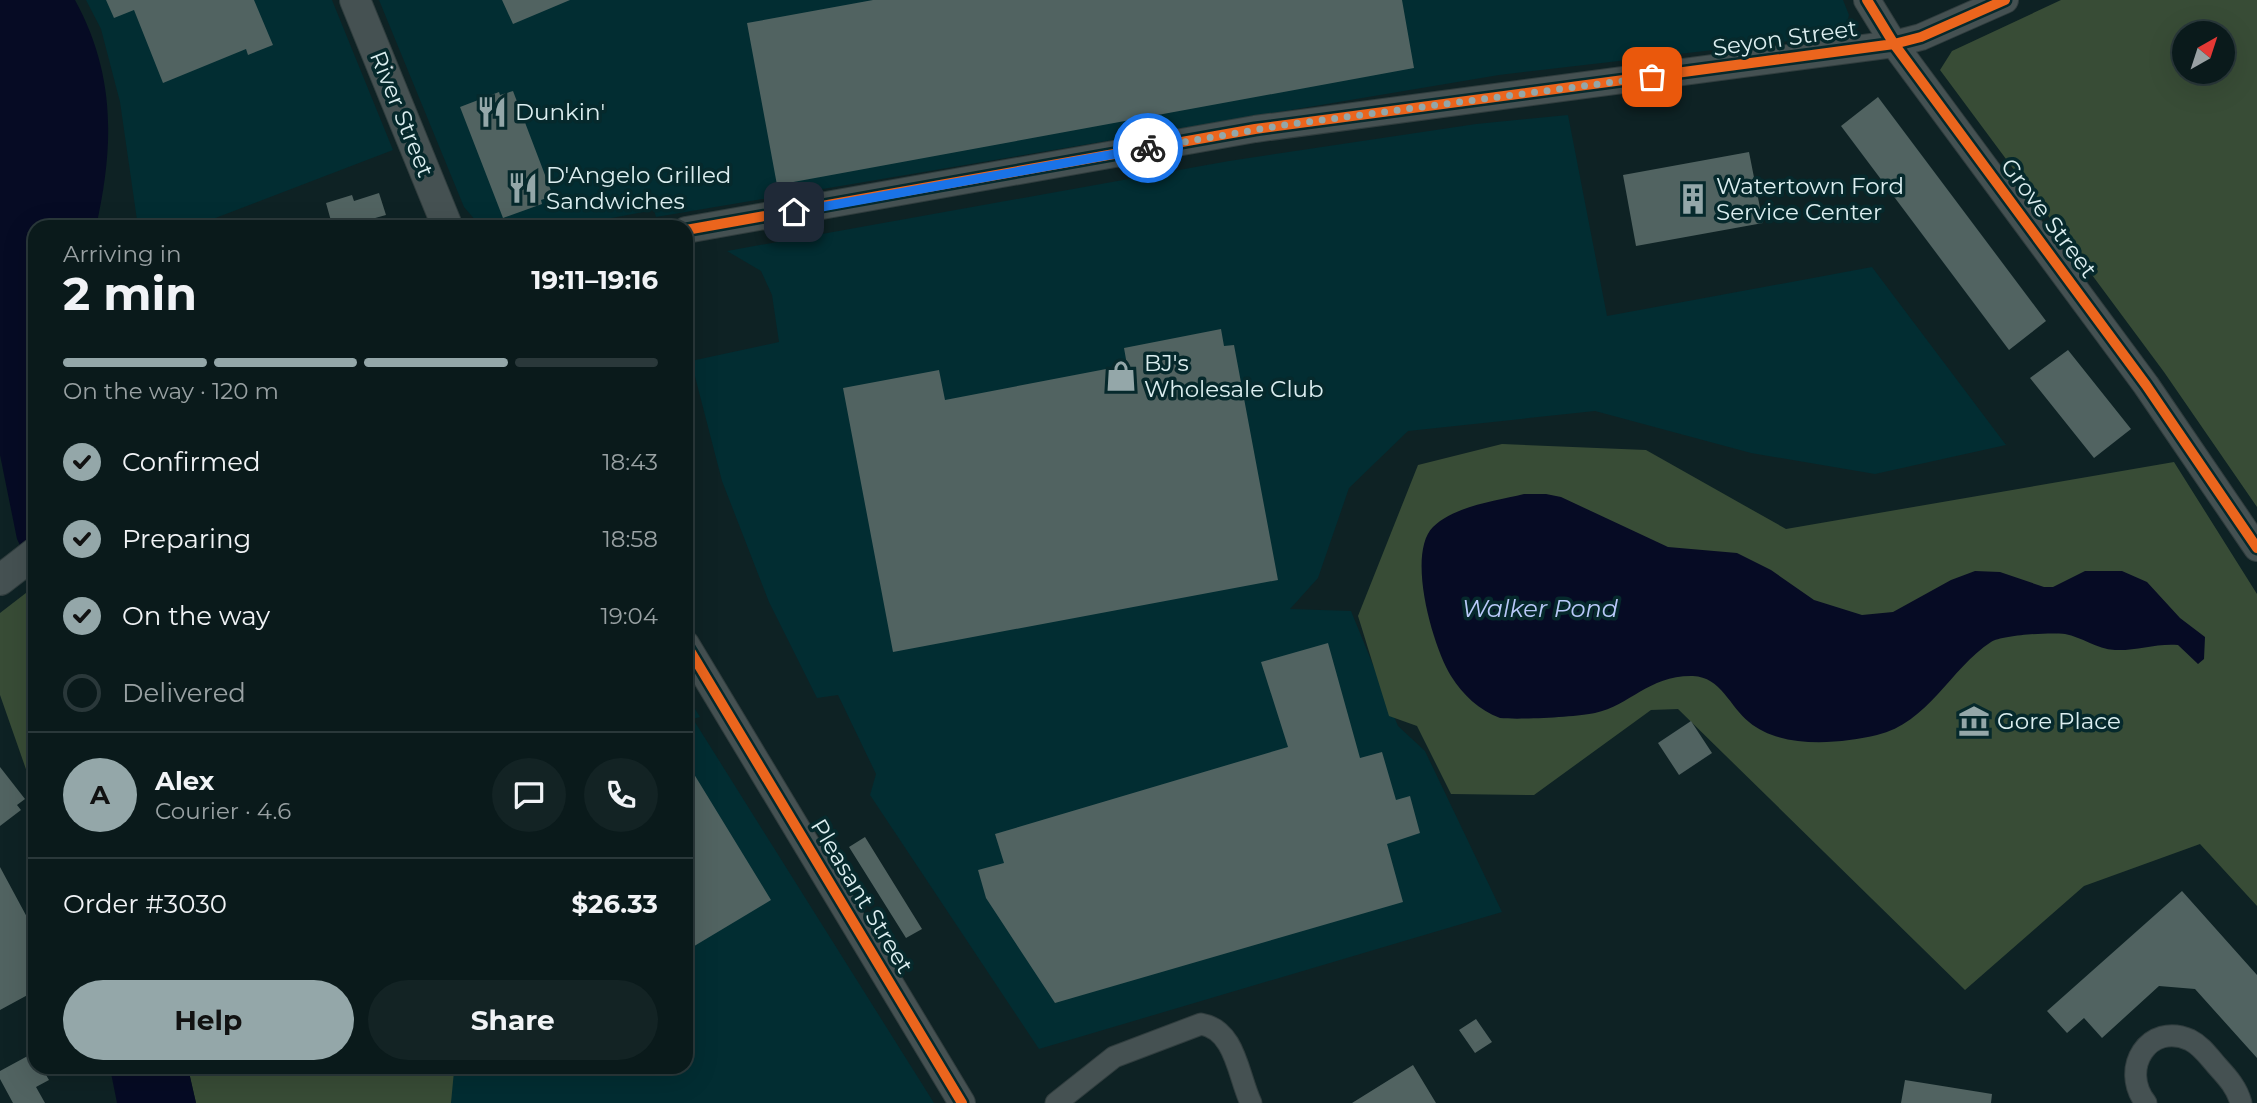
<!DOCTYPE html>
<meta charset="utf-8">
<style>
:root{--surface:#0a1a1b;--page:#132324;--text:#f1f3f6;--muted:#99a1a3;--line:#2a383a;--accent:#94a7a9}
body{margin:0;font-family:Montserrat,sans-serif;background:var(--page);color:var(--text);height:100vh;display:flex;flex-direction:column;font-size:26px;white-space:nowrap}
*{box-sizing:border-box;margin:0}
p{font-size:23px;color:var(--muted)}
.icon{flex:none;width:38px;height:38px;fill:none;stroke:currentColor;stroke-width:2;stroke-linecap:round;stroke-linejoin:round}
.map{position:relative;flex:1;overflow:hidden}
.side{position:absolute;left:28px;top:220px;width:665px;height:854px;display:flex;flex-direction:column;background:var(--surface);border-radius:21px;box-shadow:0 7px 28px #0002,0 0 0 2px var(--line)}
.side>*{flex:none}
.needle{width:46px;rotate:39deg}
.tools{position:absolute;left:2172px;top:21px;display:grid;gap:14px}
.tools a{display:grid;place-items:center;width:63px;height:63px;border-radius:50%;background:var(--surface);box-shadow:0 7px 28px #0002,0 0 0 2px var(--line);font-size:35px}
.pin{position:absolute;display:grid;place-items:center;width:60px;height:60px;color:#fff;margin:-30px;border-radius:14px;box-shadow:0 4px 10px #0006}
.courier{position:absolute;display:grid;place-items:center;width:70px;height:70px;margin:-35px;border:5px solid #1a73e8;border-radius:50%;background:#fff;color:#222;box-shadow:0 2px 9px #0007}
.head em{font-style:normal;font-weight:700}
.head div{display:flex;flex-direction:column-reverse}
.head{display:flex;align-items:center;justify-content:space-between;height:119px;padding:0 35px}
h1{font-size:46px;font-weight:700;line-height:52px}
.bar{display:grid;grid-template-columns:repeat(4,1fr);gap:10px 7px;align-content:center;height:84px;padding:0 35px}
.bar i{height:9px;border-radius:5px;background:var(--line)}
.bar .selected{background:var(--accent)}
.bar p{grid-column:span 4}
.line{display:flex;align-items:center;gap:18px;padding:0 35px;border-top:2px solid var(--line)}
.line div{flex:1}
.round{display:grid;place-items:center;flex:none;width:74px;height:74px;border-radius:37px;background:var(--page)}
ol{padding:0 35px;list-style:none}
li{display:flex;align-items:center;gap:21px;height:77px}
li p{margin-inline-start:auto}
li .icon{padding:7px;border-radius:50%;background:var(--accent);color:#111;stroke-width:4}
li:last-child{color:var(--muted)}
li i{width:38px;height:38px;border:4px solid var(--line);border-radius:50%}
.action{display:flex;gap:14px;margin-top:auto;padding:14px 35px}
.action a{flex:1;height:80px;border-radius:42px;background:var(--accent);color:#111;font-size:28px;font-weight:700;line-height:80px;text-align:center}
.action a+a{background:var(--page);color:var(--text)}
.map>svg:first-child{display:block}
.built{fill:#022d32}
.green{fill:#384c36;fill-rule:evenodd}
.water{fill:#060b24}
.building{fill:#516361}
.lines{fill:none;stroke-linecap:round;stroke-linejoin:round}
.minor-casing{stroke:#303d3e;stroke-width:23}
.tertiary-casing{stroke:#303d3e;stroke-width:28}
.secondary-casing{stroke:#303d3e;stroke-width:32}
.minor{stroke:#455152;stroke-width:21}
.tertiary{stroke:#455152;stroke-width:26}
.secondary{stroke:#455152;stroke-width:30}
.cycleway-casing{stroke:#06292c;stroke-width:15}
.cycleway{stroke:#eb651d;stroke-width:10}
.done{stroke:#94a7a9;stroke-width:7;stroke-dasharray:0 12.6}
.route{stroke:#1a73e8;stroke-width:9}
.labels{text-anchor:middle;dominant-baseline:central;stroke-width:7;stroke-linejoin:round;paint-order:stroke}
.street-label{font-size:23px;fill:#dceef0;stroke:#06292c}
.poi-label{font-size:23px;fill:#dceef0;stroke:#06292c;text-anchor:start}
.water-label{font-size:24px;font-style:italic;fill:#b9c9f9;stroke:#06292c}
</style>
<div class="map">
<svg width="2257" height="1103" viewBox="0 0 2257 1103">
<rect width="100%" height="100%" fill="#0e2224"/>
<path class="built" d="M 86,0 L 332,0 L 393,150 L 192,227 L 138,227 L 120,102 L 101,29 Z
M 379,0 L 1843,0 L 1849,15 L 1846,28 L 1833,36 L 1499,75 L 656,217 L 654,210 L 564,227 L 482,228 L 464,207 Z
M 1568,115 L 1607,316 L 1872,267 L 2006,445 L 1875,474 L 1751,453 L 1595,411 L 1408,431 L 1349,488 L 1318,578 L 1290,609 L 1351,611 L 1398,726 L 1425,751 L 1502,912 L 1039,1049 L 870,795 L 876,774 L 838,695 L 817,698 L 769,602 L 722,481 L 691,361 L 779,342 L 772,295 L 761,271 L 727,251 L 1229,161 L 1476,124 Z
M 686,694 L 700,717 L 693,719 L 934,1103 L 451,1103 L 452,1068 L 686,1068 Z"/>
<path class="green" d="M 2061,0 L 2257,0 L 2257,507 L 2164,372 L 1940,70 L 1952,51 ZM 2184,33 L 2222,33 L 2222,72 L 2184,72 Z
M 1502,444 L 1646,450 L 1786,529 L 2174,462 L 2257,594 L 2257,906 L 2200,844 L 2084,886 L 1965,990 L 1678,709 L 1651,710 L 1534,795 L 1451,794 L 1417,726 L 1389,716 L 1358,616 L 1418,465 Z
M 35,586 L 35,795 L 0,695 L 0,613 Z
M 188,1068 L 452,1068 L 454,1071 L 451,1103 L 196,1103 Z"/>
<path class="water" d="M 0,0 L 75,0 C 116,75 114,146 96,227 L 35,228 L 35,576 L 17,539 L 0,455 Z
M 1524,494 L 1546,494 L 1561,497 L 1668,547 L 1737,553 L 1771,570 L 1814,600 L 1862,615 L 1893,612 L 1951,580 L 1975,571 L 2000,572 L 2044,587 L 2053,587 L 2085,571 L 2122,571 L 2147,582 L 2180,618 L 2205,637 L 2204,659 L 2198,664 L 2178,645 C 2157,643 2136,651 2115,650 C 2096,649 2082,637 2065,634 C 2051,632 2002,635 1991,642 C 1950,669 1928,723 1877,735 C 1839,744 1781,749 1749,722 C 1730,707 1721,677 1693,676 C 1649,675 1631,705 1595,713 C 1576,717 1519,720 1500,718 C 1479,710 1463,695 1451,676 C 1433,647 1406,554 1433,527 C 1454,506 1496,501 1524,494 Z
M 110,1068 L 188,1068 L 196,1103 L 117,1103 Z"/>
<path class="building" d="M 106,0 L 254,0 L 273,45 L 248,55 L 246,49 L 163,83 L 134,10 L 114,18 Z
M 502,0 L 570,0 L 513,24 Z
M 873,0 L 1402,0 L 1414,68 L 777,185 L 747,23 Z
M 513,91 L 553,196 L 541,200 L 542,204 L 503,218 L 460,107 L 499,92 L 500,95 Z
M 1878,97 L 2046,321 L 2009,350 L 1841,126 Z
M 1749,152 L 1763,223 L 1636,246 L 1623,175 Z
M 379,193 L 386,215 L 368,220 L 372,228 L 333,228 L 326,203 L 352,195 L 354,201 Z
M 1221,329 L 1224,346 L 1234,345 L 1278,580 L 893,652 L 843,388 L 939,370 L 945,400 L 1127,365 L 1124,348 Z
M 2068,350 L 2131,429 L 2094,458 L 2030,378 Z
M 1328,643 L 1360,758 L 1382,752 L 1396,800 L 1410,796 L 1420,833 L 1387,844 L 1403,902 L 1055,1003 L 986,898 L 978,870 L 1004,863 L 995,834 L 1288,747 L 1261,662 Z
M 1691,721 L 1712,753 L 1679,775 L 1658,743 Z
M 686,761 L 771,900 L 686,951 Z
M 0,767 L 25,799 L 17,805 L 21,810 L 0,826 Z
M 865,837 L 922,929 L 906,938 L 849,847 Z
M 0,867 L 28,919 L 35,915 L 35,991 L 0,1010 Z
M 2182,891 L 2257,975 L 2257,1058 L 2195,989 L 2159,986 L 2102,1038 L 2084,1018 L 2067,1033 L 2047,1011 Z
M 1476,1019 L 1492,1042 L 1475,1053 L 1459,1030 Z
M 35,1052 L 35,1068 L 42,1068 L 49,1080 L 36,1087 L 45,1103 L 13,1103 L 0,1079 L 0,1071 Z
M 1413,1065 L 1436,1103 L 1352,1103 Z
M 1905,1080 L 1992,1094 L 1991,1103 L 1901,1103 Z"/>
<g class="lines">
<defs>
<path id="minor" d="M 1056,1103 L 1114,1057 L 1201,1024 C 1236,1030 1238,1076 1251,1103
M 2146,1103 C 2119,1069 2149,1021 2190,1040 C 2202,1046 2209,1057 2218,1067 C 2228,1078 2237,1088 2241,1103"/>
<path id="tertiary" d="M 1867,0 L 1894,44 L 2146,385 L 2257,548
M 686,230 L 1255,129 L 1894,44 L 1921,37 L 2005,0
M 686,644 L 962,1103"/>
<path id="secondary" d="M 355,0 L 448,228
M 0,580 L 35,553"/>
</defs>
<use href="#minor" class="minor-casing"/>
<use href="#tertiary" class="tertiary-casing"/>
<use href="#secondary" class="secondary-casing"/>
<use href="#minor" class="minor"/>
<use href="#tertiary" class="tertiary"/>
<use href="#secondary" class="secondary"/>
<defs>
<path id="cycleway" d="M 1867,0 L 1894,44 L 2146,385 L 2257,548
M 686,230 L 1255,129 L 1894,44 L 1921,37 L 2005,0
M 686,644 L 962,1103"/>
</defs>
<use href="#cycleway" class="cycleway-casing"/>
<use href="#cycleway" class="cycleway"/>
</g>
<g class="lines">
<path class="done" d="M 1148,148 L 1284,125 L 1652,77"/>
<path class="route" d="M 794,212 L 1148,148"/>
</g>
<defs>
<symbol id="restaurant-bare" viewBox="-9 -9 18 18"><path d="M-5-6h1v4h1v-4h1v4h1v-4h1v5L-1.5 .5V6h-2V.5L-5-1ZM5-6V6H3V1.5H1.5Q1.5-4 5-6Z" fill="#94a7a9" stroke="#06292c" stroke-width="2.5" paint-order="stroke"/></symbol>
<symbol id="building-bare" viewBox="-9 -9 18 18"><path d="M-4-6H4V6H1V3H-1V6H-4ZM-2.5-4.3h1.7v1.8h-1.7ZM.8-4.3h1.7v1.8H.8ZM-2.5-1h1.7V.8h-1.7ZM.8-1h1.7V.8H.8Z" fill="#94a7a9" stroke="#06292c" stroke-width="2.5" paint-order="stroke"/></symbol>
<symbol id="shop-bare" viewBox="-9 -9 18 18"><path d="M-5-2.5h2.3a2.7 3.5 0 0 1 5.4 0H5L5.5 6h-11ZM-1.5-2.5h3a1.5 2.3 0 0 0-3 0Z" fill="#94a7a9" stroke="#06292c" stroke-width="2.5" paint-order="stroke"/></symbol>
<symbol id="museum-bare" viewBox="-9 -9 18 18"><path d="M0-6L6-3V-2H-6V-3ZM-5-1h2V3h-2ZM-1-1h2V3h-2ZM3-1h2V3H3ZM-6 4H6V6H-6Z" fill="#94a7a9" stroke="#06292c" stroke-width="2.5" paint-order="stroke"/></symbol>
</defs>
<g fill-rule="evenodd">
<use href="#restaurant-bare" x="470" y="90" width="44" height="44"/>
<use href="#restaurant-bare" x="501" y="166" width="44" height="44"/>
<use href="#building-bare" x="1671" y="177" width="44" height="44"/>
<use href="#shop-bare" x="1099" y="354" width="44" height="44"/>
<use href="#museum-bare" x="1952" y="699" width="44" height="44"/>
</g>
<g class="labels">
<g class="street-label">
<text transform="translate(1785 38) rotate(-8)">Seyon Street</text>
<text transform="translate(402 114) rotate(68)">River Street</text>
<text transform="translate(2049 218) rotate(53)">Grove Street</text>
<text transform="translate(862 896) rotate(59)">Pleasant Street</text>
</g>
<g class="poi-label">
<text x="515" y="112">Dunkin'</text>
<text x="546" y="175">D'Angelo Grilled<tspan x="546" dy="26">Sandwiches</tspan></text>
<text x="1716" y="186">Watertown Ford<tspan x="1716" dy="26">Service Center</tspan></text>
<text x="1144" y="363">BJ's<tspan x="1144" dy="26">Wholesale Club</tspan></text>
<text x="1997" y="721">Gore Place</text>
</g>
<g class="water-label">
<text x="1540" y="608">Walker Pond</text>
</g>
</g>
</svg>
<div class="tools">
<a><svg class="needle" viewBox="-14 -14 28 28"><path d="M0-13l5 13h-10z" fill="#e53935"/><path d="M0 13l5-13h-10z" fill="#99a1a3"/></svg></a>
</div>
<div class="pin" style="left:1652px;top:77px;background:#ea580c"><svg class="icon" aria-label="bag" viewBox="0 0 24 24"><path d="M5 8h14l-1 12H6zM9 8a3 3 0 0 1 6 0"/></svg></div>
<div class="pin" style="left:794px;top:212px;background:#1f2937"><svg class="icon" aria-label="home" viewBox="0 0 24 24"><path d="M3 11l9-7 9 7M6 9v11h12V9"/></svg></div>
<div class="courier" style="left:1148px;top:148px"><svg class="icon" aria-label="bike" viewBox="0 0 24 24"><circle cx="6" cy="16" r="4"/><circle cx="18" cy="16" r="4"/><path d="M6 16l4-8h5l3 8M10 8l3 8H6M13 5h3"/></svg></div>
<section class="side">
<div class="head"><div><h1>2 min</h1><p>Arriving in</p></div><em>19:11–19:16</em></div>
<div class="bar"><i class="selected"></i><i class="selected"></i><i class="selected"></i><i></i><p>On the way · 120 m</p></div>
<ol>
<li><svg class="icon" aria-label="check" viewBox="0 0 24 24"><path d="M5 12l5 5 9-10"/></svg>Confirmed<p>18:43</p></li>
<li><svg class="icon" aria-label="check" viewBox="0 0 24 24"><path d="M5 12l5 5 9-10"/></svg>Preparing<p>18:58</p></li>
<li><svg class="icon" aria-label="check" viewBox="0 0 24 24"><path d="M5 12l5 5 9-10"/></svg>On the way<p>19:04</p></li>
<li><i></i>Delivered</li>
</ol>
<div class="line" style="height:126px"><b class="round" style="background:var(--accent);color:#111">A</b><div><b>Alex</b><p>Courier · 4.6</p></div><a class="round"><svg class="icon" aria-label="chat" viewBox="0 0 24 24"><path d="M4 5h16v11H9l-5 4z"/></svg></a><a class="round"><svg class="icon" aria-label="phone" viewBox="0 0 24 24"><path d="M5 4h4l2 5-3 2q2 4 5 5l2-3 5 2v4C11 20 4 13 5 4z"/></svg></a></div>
<div class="line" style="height:91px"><div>Order #3030</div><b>$26.33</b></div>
<div class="action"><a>Help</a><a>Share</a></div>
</section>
</div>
